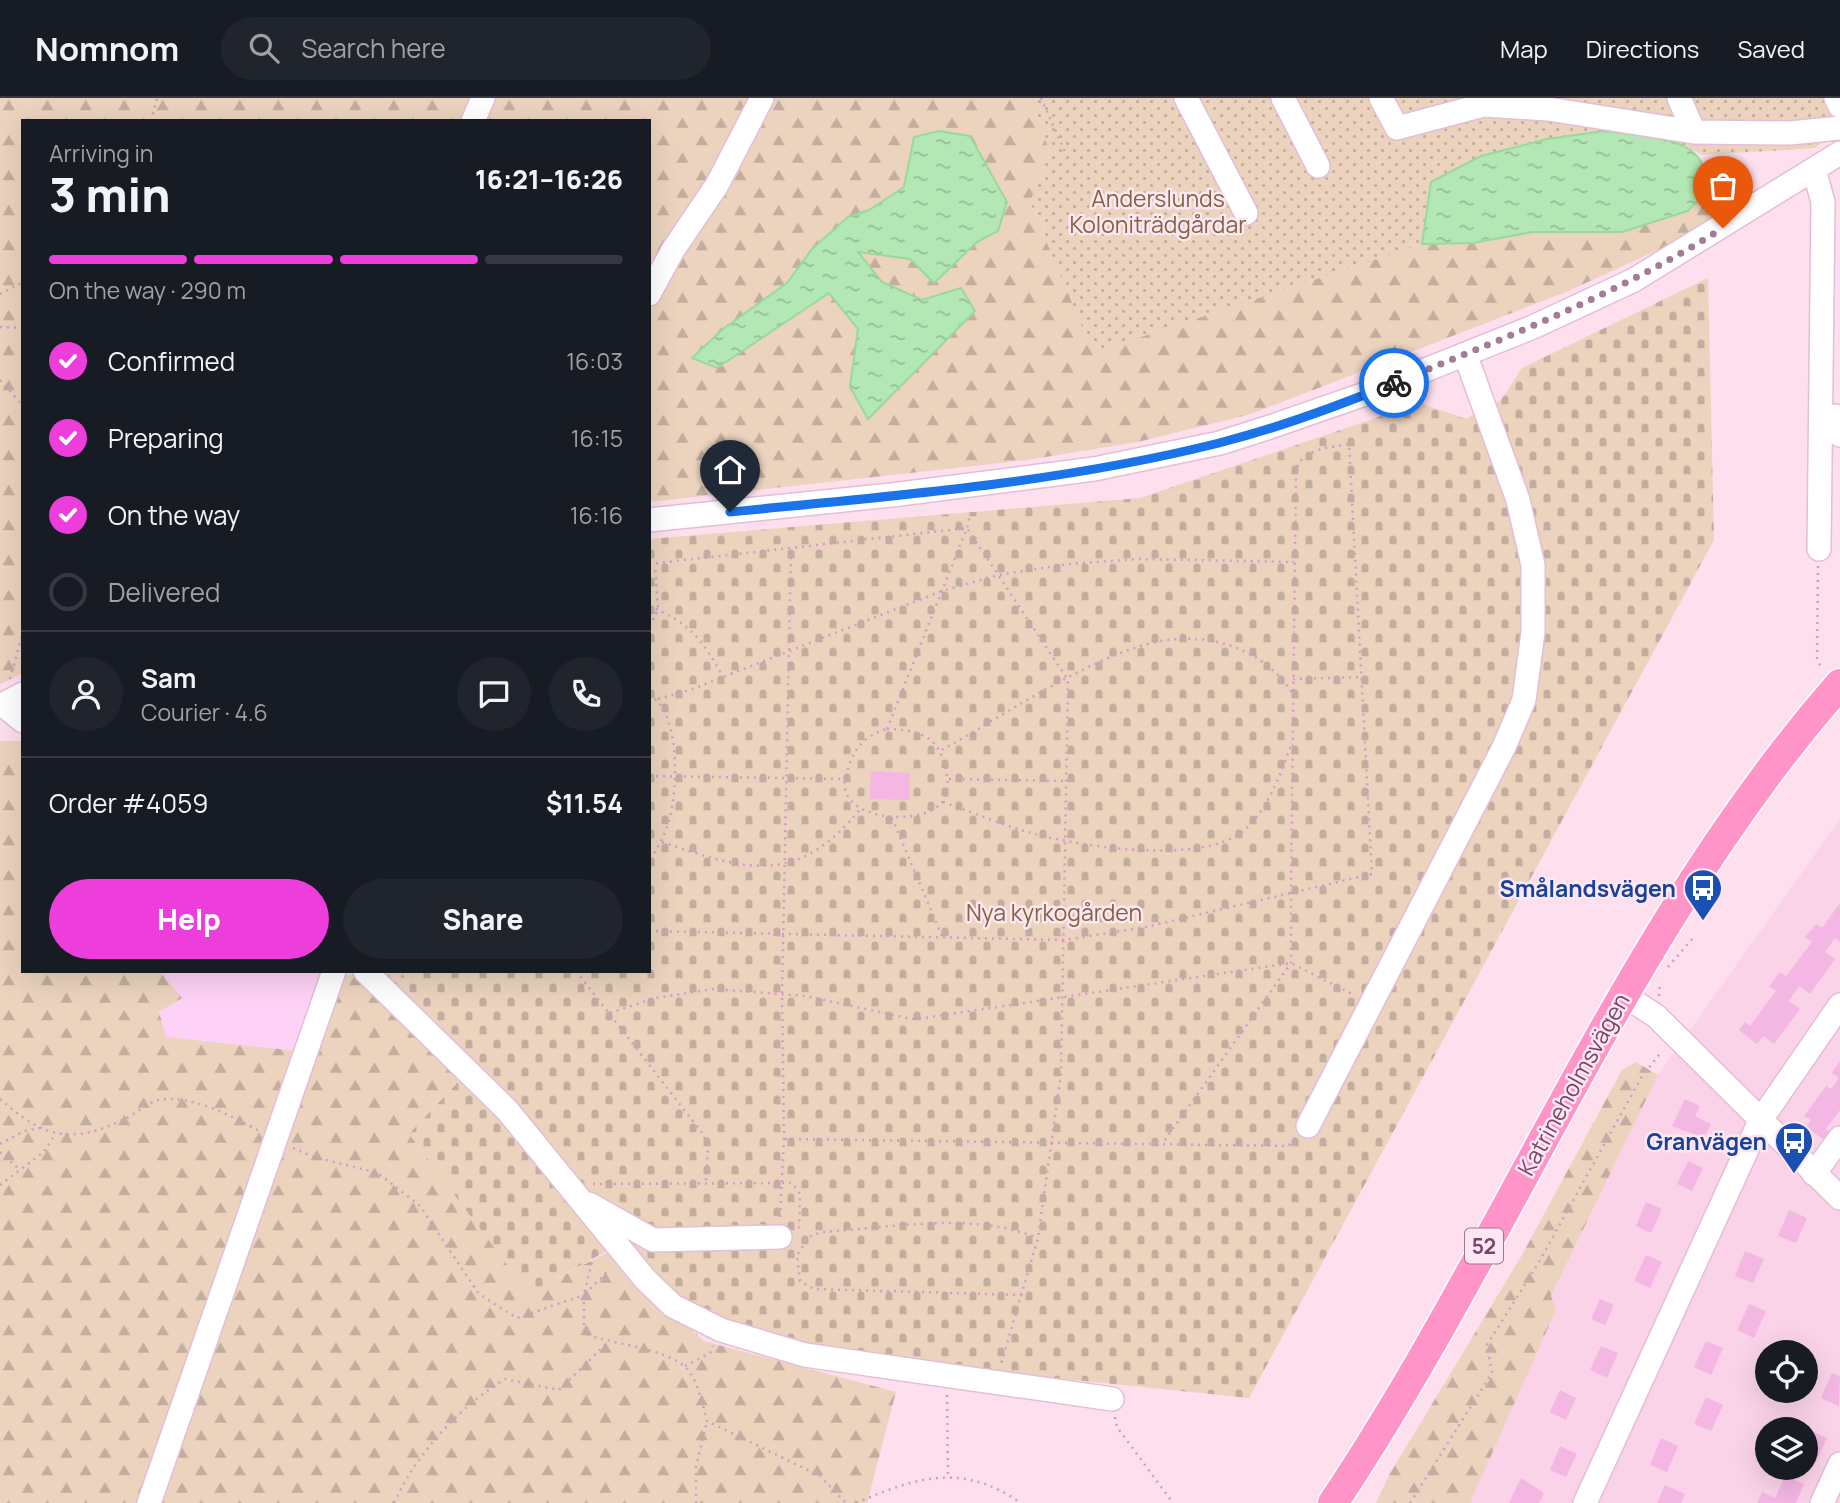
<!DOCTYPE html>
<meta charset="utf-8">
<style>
:root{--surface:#171b24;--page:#20242c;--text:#f1f3f6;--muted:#9ea1a6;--line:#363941;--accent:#ed3edc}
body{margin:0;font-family:Manrope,sans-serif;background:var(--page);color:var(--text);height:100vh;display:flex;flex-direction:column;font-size:26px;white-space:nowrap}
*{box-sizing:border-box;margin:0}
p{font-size:23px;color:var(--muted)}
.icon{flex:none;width:38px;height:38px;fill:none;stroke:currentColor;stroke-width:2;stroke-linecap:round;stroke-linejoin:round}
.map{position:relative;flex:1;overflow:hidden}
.sheet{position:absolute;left:21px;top:21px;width:630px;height:854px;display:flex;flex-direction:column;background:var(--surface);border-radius:0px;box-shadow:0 7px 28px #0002}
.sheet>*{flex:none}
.fabs{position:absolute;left:1755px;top:1242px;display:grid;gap:14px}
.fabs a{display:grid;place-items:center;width:63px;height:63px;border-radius:50%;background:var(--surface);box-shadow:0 7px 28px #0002;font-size:35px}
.pin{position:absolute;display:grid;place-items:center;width:60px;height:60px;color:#fff;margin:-72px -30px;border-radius:50% 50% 50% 0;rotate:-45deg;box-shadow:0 0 7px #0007}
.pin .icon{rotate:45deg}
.courier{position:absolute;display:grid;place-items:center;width:70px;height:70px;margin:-35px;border:5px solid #1a73e8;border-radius:50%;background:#fff;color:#222;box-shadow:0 2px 9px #0007}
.headline em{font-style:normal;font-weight:800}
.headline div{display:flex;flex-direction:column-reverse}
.headline{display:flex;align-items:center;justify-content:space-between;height:119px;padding:0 28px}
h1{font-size:46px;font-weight:800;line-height:52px}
.bar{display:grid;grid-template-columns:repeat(4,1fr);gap:10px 7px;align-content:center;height:84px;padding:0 28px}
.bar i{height:9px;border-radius:5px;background:var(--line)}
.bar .active{background:var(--accent)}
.bar p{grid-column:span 4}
.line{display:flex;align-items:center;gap:18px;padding:0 28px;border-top:2px solid var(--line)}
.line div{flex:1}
.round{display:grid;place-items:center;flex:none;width:74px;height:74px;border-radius:37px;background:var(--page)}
ol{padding:0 28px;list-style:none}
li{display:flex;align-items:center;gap:21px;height:77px}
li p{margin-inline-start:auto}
li .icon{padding:7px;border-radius:50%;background:var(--accent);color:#fff;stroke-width:4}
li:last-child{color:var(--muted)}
li i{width:38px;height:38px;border:4px solid var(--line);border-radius:50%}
.button{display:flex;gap:14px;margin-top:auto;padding:14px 28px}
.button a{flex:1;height:80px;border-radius:42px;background:var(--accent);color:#fff;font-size:28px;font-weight:800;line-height:80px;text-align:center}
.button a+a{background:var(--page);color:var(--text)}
header{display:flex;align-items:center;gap:42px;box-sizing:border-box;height:98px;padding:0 35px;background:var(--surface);border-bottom:2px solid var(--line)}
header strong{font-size:33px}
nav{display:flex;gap:38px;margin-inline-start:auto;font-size:24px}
.search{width:490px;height:63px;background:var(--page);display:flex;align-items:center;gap:18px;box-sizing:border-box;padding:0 24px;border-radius:38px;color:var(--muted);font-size:26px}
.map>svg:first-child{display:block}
.residential{fill:#fad3e9;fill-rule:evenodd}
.commercial{fill:#fed2f6}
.forest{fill:url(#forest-firs)}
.cemetery{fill:url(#cemetery-stones)}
.park{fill:url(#park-dots)}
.water{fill:url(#water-ripples);stroke:#99d99b;stroke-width:2}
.building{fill:#f4b6e3}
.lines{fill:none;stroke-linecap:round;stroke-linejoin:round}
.minor-casing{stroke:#e3bed6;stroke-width:26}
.major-casing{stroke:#fff;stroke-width:33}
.path{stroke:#d899c7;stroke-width:2.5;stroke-dasharray:2 5;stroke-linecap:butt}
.minor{stroke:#fff;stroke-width:23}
.major{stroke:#ff94c9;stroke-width:30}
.done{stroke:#a47c98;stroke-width:7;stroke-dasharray:0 12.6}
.route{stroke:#1a73e8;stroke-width:9}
.labels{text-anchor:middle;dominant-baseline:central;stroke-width:5;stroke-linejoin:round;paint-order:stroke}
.shield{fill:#ffe6f3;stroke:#9e7692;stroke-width:2}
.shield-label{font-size:21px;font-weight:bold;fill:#744669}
.park-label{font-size:23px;fill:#806640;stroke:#ffe6f3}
.transit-label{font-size:23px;font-weight:bold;fill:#164399;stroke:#ffe6f3;text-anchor:end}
.street-label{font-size:23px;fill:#744669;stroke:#ffe6f3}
</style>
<header>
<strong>Nomnom</strong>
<div class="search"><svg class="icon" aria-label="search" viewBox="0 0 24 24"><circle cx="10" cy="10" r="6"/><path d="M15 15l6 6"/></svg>Search here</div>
<nav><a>Map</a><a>Directions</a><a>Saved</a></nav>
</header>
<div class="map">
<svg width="1840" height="1405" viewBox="0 0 1840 1405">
<defs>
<pattern id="forest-firs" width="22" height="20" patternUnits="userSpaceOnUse" patternTransform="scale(1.75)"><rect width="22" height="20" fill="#ebd3be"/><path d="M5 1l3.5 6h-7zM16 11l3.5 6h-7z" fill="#c3ad9e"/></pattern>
<pattern id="cemetery-stones" width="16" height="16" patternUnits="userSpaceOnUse" patternTransform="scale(1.75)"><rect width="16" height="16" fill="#ebd3be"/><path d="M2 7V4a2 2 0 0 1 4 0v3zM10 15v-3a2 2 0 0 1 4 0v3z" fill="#c3ad9e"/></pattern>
<pattern id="park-dots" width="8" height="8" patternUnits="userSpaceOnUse" patternTransform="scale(1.75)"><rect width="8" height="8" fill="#ebd3be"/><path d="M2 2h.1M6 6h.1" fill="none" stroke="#c3ad9e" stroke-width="1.8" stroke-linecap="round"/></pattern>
<pattern id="water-ripples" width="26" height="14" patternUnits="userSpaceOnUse" patternTransform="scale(1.75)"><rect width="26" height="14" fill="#b3e7b4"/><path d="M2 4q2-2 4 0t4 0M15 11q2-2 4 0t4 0" fill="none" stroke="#96bd96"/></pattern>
</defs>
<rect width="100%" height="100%" fill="#fddfee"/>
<path class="residential" d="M 1840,721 L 1840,1405 L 1470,1405 L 1556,1212 L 1551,1199 L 1658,977 ZM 1768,1255 L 1806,1255 L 1806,1293 L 1768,1293 ZM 1768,1332 L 1806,1332 L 1806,1370 L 1768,1370 Z"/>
<path class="commercial" d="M 160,873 L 327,873 L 298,953 L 166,939 L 159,914 L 182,900 Z"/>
<path class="forest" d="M 0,0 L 1021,0 L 1032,5 L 1050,54 L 1030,104 L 1093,254 L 1422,146 L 1473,145 L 1532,134 L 1622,134 L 1688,113 L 1706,94 L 1732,110 L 1697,134 L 1566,194 L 1251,316 L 1138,344 L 1027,362 L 649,404 L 649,23 L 23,23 L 23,575 L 0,586 Z
M 0,643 L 23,643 L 23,873 L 160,873 L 182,900 L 159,914 L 166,939 L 317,955 L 343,878 L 357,875 L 459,982 L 410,1036 L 529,1195 L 608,1154 L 704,1243 L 896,1294 L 867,1405 L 0,1405 Z
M 1636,964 L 1658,977 L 1551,1198 L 1556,1212 L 1470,1405 L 1376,1405 L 1388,1379 L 1522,1157 L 1622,972 Z"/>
<path class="cemetery" d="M 1708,180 L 1714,442 L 1249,1300 L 910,1265 L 813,1251 L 692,1211 L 621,1145 L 529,1196 L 409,1036 L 473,968 L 398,894 L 413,873 L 649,873 L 649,441 L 1140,400 L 1420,305 L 1466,321 L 1501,302 L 1522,270 Z"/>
<path class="park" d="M 1021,0 L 1840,0 L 1840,32 L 1815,50 L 1703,57 L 1670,42 L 1604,33 L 1547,41 L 1481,58 L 1431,84 L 1422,146 L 1093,255 L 1030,104 L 1050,54 L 1032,5 Z
M 379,873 L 413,873 L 398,894 Z"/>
<path class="water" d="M 939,33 L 970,38 L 1007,104 L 998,133 L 977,144 L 934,185 L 910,161 L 858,154 L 882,184 L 922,202 L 961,190 L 975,213 L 868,321 L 850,289 L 858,231 L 829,195 L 717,270 L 692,260 L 723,231 L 787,185 L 812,151 L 848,119 L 869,112 L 904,89 L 914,39 Z
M 1604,33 C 1631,37 1690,37 1702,66 C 1705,74 1705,85 1706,94 L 1688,113 L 1622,134 L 1532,134 L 1473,145 L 1422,146 L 1431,84 L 1481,58 L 1547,41 Z"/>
<path class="building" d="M 871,673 L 910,675 L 909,702 L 870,701 Z
M 1840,805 L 1840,844 L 1835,840 L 1825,854 L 1835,861 L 1810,896 L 1800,888 L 1794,895 L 1789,903 L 1800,911 L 1774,946 L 1763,938 L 1757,946 L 1739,932 L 1745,924 L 1750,928 L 1776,893 L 1769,889 L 1780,874 L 1786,878 L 1812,844 L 1805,839 L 1810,833 L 1816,826 L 1822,830 Z
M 1840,963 L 1840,1012 L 1826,1031 L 1830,1034 L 1824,1042 L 1806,1029 L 1811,1022 L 1804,1018 L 1826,988 L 1831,991 L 1839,980 L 1832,975 Z
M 1685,1001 L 1700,1008 L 1695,1018 L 1711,1026 L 1704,1040 L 1672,1028 Z
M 1688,1063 L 1703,1070 L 1692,1093 L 1677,1086 Z
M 1646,1104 L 1662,1111 L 1651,1135 L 1636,1128 Z
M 1789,1112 L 1807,1120 L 1796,1145 L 1778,1138 Z
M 1745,1153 L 1764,1161 L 1753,1185 L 1735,1178 Z
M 1646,1157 L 1662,1164 L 1650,1190 L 1634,1183 Z
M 1600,1201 L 1614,1207 L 1605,1227 L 1591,1221 Z
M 1749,1206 L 1766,1213 L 1754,1240 L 1737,1232 Z
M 1706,1243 L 1723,1250 L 1711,1277 L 1694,1269 Z
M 1601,1248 L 1618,1255 L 1607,1280 L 1590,1272 Z
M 1832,1275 L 1840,1278 L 1839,1308 L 1821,1300 Z
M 1560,1292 L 1576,1300 L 1566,1322 L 1550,1314 Z
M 1706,1299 L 1723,1307 L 1711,1333 L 1694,1326 Z
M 1809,1332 L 1827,1340 L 1815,1366 L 1806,1362 Z
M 1661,1340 L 1678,1348 L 1667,1374 L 1650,1367 Z
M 1560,1348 L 1577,1356 L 1566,1379 L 1550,1372 Z
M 1785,1378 L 1804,1386 L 1796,1405 L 1757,1405 L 1762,1394 L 1775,1400 Z
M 1521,1380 L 1544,1395 L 1539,1405 L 1509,1405 Z
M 1665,1387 L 1685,1396 L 1681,1405 L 1657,1405 Z"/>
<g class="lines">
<defs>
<path id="minor" d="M 1186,0 L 1246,115
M 1283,0 L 1318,68
M 1381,0 L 1397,30 L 1484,7 L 1548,11 L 1694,34 L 1790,35 L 1840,30
M 1679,0 L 1694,34
M 1836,0 L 1840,8
M 473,23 L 483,0
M 1814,72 L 1823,104 L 1819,451
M 649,196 L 673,152 L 717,87 L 762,0
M 1835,318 L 1840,337
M 649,422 L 892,397 L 1094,371 L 1220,345 L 1270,329 L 1368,295 L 1533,229 L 1634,182 L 1840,55
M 3,607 L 23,623
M 0,608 L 23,596
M 365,873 L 507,1012 L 645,1181 L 673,1208 L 721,1232 L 805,1257 L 1112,1301
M 1622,896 L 1656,918 L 1840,1100
M 1308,1028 L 1504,649 L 1524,602 L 1533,534 L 1533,467 L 1518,402 L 1465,256
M 1814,1076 L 1840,1040
M 589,1106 L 653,1142 L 780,1139
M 149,1405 L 334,873
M 1585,1405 L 1760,1023 L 1840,907
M 1822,1405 L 1840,1366"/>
<path id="major" d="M 1333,1405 C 1512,1137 1626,830 1840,586"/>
</defs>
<use href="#minor" class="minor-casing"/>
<use href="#major" class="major-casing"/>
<path class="path" d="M 1041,0 L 1066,56
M 151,23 L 157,0
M 0,196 L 23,184
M 0,229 L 23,230
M 0,282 L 23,308
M 649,466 L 967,430 L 1068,582 L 1061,976 L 1038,1140 L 1001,1266
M 1818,468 L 1817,560 L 1822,572
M 649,508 C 690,525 702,541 723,579
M 649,528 L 658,512 L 655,467
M 10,581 L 23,534
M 1293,581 L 1362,579
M 649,597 C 680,612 678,689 670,719 C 666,735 659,748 649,763
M 658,601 L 690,592 L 942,493 L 998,477 L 1069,466 L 1139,461 L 1294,464
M 887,631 C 920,632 939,638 946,672 C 948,682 949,694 943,703 C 926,727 859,723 847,697 C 842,686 846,676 850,665 C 856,647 869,636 887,631 Z
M 887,631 L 967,430 L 970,416
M 942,652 C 1001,619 1088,560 1152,545 C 1205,532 1263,549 1293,596
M 649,678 L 844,681
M 949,681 L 1065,683
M 943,704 C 968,713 993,723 1018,731 C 1069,748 1198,768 1242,734 C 1268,713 1280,677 1291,647
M 892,720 L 942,838
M 662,744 C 747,773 798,789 861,710
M 649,833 L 1064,842 L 1146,829 L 1372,776 L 1349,346 C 1330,350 1301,350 1296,373 L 1291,795 L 1291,865 L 1162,1046
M 1668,869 L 1693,840
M 576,873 L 703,1036 L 708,1050 L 706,1084
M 1659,898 L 1660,884
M 610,915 L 655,900 L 714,891 L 806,898 L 912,921 L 924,920 L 1291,865 L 1354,897
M 0,1001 C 44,1040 71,1047 125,1021 C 135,1016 147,1005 158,1002 C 189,996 233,1018 259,1033
M 785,1041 L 1288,1048 L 1296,1040
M 0,1046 L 24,1033 L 40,1030
M 293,1050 L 314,1059 L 378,1075 L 420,1108 L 479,1196 L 517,1220 L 584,1197 L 584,1235 C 613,1247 660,1249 684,1268 C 697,1278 703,1308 707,1323 L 820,1378 L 846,1405
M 0,1054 L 19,1071
M 593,1086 L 792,1085 L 800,1096 L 799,1131
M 0,1087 L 44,1054 L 54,1038
M 780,1119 L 784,1041 L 782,896 L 791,450
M 595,1151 L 584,1197 L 610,1171
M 1022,1197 L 814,1191 L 800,1183 L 797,1157 L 809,1139 L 822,1134 C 890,1130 973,1113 1037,1140
M 685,1268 L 710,1255 L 713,1248
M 947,1297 L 948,1378
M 1115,1319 L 1117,1329 L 1173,1405
M 394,1405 C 417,1355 458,1310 505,1281 L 559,1292 L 606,1246
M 696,1405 L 696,1369 L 707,1323
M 856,1405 C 917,1379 962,1364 1021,1405
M 1410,1405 L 1492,1275 L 1487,1247 L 1539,1164 L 1641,980 L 1662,953"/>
<use href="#minor" class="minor"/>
<use href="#major" class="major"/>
</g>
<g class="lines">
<path class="done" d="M 1394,285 C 1508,239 1620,195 1723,130"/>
<path class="route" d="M 730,414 C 893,398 1060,385 1219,345 C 1278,330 1338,308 1394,285"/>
</g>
<defs>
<symbol id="bus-pin" viewBox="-11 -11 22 30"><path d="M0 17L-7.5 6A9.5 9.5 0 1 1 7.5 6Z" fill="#1a4fb4" stroke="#ffe6f3"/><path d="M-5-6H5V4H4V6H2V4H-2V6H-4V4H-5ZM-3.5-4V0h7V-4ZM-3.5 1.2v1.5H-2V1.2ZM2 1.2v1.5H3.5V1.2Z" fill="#fff"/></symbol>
</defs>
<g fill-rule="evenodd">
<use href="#bus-pin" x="1681" y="768" width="44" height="60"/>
<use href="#bus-pin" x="1772" y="1021" width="44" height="60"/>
</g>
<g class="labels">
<rect class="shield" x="1465" y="1130.5" width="38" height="35" rx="5"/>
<g class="shield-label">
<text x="1484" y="1148">52</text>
</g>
<g class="park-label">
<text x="1158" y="100">Anderslunds<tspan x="1158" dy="26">Koloniträdgårdar</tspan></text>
<text x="1054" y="814">Nya kyrkogården</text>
</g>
<g class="transit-label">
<text x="1676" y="790">Smålandsvägen</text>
<text x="1767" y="1043">Granvägen</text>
</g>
<g class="street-label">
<text transform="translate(1573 986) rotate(-61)">Katrineholmsvägen</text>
</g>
</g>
</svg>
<div class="fabs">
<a><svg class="icon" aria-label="locate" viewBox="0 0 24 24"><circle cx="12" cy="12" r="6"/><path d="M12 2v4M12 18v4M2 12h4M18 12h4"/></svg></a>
<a><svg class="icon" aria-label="layers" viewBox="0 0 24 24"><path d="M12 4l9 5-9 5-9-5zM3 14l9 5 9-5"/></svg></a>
</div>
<div class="pin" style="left:1723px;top:130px;background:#ea580c"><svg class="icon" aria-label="bag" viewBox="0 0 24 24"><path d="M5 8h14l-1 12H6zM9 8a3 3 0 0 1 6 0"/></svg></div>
<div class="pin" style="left:730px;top:414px;background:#1f2937"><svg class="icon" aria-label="home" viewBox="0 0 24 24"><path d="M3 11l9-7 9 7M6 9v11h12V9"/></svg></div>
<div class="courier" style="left:1394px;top:285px"><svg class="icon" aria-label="bike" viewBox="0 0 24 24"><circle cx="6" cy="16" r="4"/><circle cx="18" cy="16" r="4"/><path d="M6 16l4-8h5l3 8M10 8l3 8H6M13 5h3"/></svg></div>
<section class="sheet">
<div class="headline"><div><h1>3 min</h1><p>Arriving in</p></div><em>16:21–16:26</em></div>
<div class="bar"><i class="active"></i><i class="active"></i><i class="active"></i><i></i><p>On the way · 290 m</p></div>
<ol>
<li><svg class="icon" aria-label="check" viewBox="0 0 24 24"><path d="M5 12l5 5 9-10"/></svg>Confirmed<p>16:03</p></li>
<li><svg class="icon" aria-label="check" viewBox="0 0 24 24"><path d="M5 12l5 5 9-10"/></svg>Preparing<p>16:15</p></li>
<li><svg class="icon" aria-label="check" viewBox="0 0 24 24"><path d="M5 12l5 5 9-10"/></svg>On the way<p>16:16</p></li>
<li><i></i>Delivered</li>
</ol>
<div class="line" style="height:126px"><a class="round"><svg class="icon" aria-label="person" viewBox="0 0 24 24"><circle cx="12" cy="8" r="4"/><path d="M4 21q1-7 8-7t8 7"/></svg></a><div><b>Sam</b><p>Courier · 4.6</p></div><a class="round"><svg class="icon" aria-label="chat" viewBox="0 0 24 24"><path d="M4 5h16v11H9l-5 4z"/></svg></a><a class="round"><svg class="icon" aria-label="phone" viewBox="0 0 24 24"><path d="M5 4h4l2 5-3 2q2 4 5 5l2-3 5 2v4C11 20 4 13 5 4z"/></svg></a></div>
<div class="line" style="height:91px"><div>Order #4059</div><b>$11.54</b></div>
<div class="button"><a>Help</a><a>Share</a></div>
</section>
</div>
